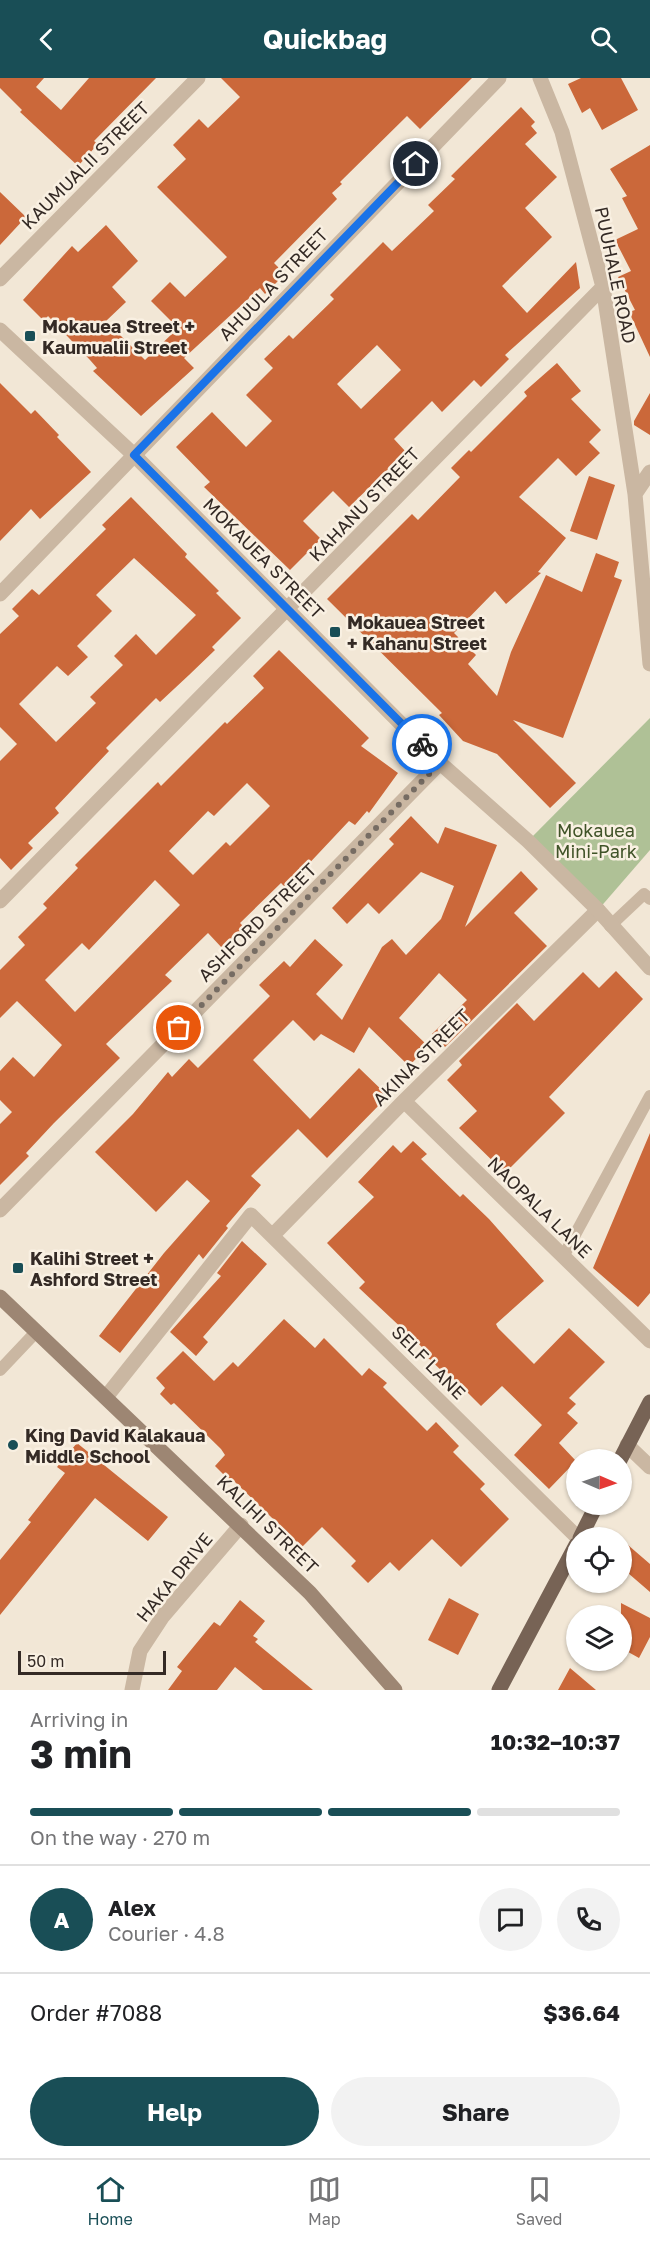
<!DOCTYPE html>
<meta charset="utf-8">
<style>
:root{--surface:#fff;--page:#f2f2f2;--text:#202124;--muted:#757577;--line:#e0e0e0;--accent:#194e56}
body{margin:0;font-family:"Golos Text",sans-serif;background:var(--page);color:var(--text);height:100vh;display:flex;flex-direction:column;font-size:22px;white-space:nowrap}
*{box-sizing:border-box;margin:0}
p{font-size:20px;color:var(--muted)}
.icon{flex:none;width:33px;height:33px;fill:none;stroke:currentColor;stroke-width:2;stroke-linecap:round;stroke-linejoin:round}
.map{position:relative;height:1612px;overflow:hidden}
.details{display:flex;flex-direction:column;background:var(--surface);flex:1}
.details>*{flex:none}
.needle{width:39px;rotate:92deg}
.controls{position:absolute;left:566px;top:1371px;display:grid;gap:12px}
.controls a{display:grid;place-items:center;width:66px;height:66px;border-radius:50%;background:var(--surface);box-shadow:0 2px 4px #0004;font-size:30px}
.scale{position:absolute;left:18px;bottom:15px;width:148px;box-sizing:border-box;padding-left:6px;border:3px solid #342a25;border-top:0;font-size:16px;line-height:21px;white-space:nowrap;color:#342a25;-webkit-text-stroke:4px #f9f0e2;paint-order:stroke}
.pin{position:absolute;display:grid;place-items:center;width:51px;height:51px;color:#fff;margin:-26px;border:3px solid #fff;border-radius:50%;box-shadow:0 2px 6px #0007}
.courier{position:absolute;display:grid;place-items:center;width:60px;height:60px;margin:-30px;border:4px solid #1a73e8;border-radius:50%;background:#fff;color:#222;box-shadow:0 2px 8px #0007}
.overview em{font-style:normal;font-weight:700}
.overview div{display:flex;flex-direction:column-reverse}
.overview{display:flex;align-items:center;justify-content:space-between;height:102px;padding:0 30px}
h1{font-size:39px;font-weight:700;line-height:45px}
.bar{display:grid;grid-template-columns:repeat(4,1fr);gap:9px 6px;align-content:center;height:72px;padding:0 30px}
.bar i{height:8px;border-radius:4px;background:var(--line)}
.bar .selected{background:var(--accent)}
.bar p{grid-column:span 4}
.line{display:flex;align-items:center;gap:15px;padding:0 30px;border-top:2px solid var(--line)}
.line div{flex:1}
.round{display:grid;place-items:center;flex:none;width:63px;height:63px;border-radius:32px;background:var(--page)}
.button{display:flex;gap:12px;margin-top:auto;padding:12px 30px}
.button a{flex:1;height:69px;border-radius:36px;background:var(--accent);color:#fff;font-size:24px;font-weight:700;line-height:69px;text-align:center}
.button a+a{background:var(--page);color:var(--text)}
header{display:flex;justify-content:space-between;align-items:center;height:78px;padding:0 30px;background:var(--accent);color:#fff;font-size:27px;font-weight:700}
.tab-bar{display:flex;justify-content:space-around;align-items:center;height:84px;border-top:2px solid var(--line);background:var(--surface);font-size:16px;color:var(--muted)}
.tab-bar a{display:grid;justify-items:center;gap:3px}
.tab-bar .selected{color:var(--accent)}
.map>svg:first-child{display:block}
.green{fill:#afc196}
.building{fill:#cb683a;fill-rule:evenodd}
.lines{fill:none;stroke-linecap:round;stroke-linejoin:round}
.service{stroke:#cab7a2;stroke-width:12}
.minor{stroke:#cab7a2;stroke-width:15}
.tertiary{stroke:#cab7a2;stroke-width:15}
.secondary{stroke:#9d8673;stroke-width:15}
.primary{stroke:#776355;stroke-width:15}
.done{stroke:#766c63;stroke-width:6;stroke-dasharray:0 10.8}
.route{stroke:#1a73e8;stroke-width:8}
.poi-dot{fill:#194e56;stroke:#f9f0e2;stroke-width:2}
.labels{text-anchor:middle;dominant-baseline:central;stroke-width:5;stroke-linejoin:round;paint-order:stroke}
.street-label{font-size:18px;fill:#342a25;stroke:#f9f0e2}
.poi-label{font-size:18px;font-weight:bold;fill:#342a25;stroke:#f9f0e2;text-anchor:start}
.park-label{font-size:18px;fill:#405328;stroke:#f9f0e2}
</style>
<header><svg class="icon" aria-label="back" viewBox="0 0 24 24"><path d="M15 5l-7 7 7 7"/></svg>Quickbag<svg class="icon" aria-label="search" viewBox="0 0 24 24"><circle cx="10" cy="10" r="6"/><path d="M15 15l6 6"/></svg></header>
<div class="map">
<svg width="650" height="1612" viewBox="0 0 650 1612">
<rect width="100%" height="100%" fill="#f2e7d6"/>
<path class="green" d="M 650,640 L 650,772 L 598,832 L 528,763 Z"/>
<path class="building" d="M 0,0 L 44,0 L 36,9 L 61,32 L 89,0 L 156,0 L 94,63 L 98,66 L 78,88 L 20,34 L 22,32 L 0,10 Z
M 221,0 L 472,0 L 420,51 L 407,38 L 340,104 L 342,106 L 332,115 L 337,121 L 274,185 L 285,196 L 265,216 L 260,210 L 184,280 L 194,290 L 141,338 L 93,293 L 97,290 L 90,282 L 48,238 L 44,243 L 23,222 L 72,168 L 78,174 L 106,147 L 138,183 L 112,209 L 126,224 L 106,243 L 145,282 L 178,250 L 151,223 L 170,204 L 185,219 L 227,179 L 157,109 L 186,81 L 173,67 L 199,41 L 208,50 L 240,19 Z
M 581,0 L 621,0 L 638,32 L 602,52 L 590,30 L 582,35 L 568,6 Z
M 521,29 L 535,44 L 531,48 L 537,55 L 525,66 L 557,99 L 525,130 L 552,159 L 502,208 L 527,235 L 576,184 L 580,210 L 505,277 L 509,281 L 481,309 L 474,302 L 442,334 L 432,323 L 394,361 L 406,374 L 349,429 L 333,413 L 303,443 L 321,461 L 290,492 L 204,409 L 210,404 L 176,369 L 212,334 L 246,369 L 272,343 L 246,317 L 273,290 L 264,281 L 289,257 L 293,261 L 334,221 L 330,217 L 383,164 L 392,173 L 434,133 L 428,127 L 455,101 L 451,98 ZM 377,267 L 401,292 L 361,331 L 337,306 Z
M 650,67 L 650,279 L 629,234 L 635,232 L 618,199 L 631,193 L 615,162 L 638,151 L 622,120 L 627,118 L 610,91 Z
M 0,114 L 26,139 L 0,167 Z
M 557,285 L 581,313 L 571,321 L 601,352 L 589,364 L 600,375 L 576,398 L 558,380 L 519,419 L 566,460 L 538,494 L 541,495 L 506,526 L 495,513 L 454,555 L 476,577 L 468,586 L 497,618 L 511,574 L 546,497 L 582,514 L 596,475 L 619,484 L 614,499 L 622,502 L 563,660 L 513,642 L 576,705 L 550,730 L 497,676 L 463,663 L 439,637 L 442,635 L 327,521 L 412,436 L 418,442 L 460,399 L 451,390 L 469,372 L 471,374 L 527,318 L 524,314 Z
M 0,305 L 31,336 L 35,332 L 59,357 L 57,359 L 91,394 L 40,441 L 31,431 L 0,463 Z
M 650,315 L 650,357 L 634,347 L 634,343 Z
M 589,398 L 615,407 L 597,462 L 570,453 Z
M 131,419 L 187,476 L 185,479 L 219,513 L 216,515 L 241,540 L 212,569 L 215,572 L 189,597 L 160,624 L 156,620 L 106,670 L 109,673 L 55,730 L 59,735 L 28,765 L 33,770 L 11,792 L 0,780 L 0,683 L 17,666 L 0,649 L 0,556 L 19,538 L 12,531 L 32,511 L 39,517 L 106,451 L 102,447 ZM 134,480 L 196,537 L 156,577 L 136,556 L 114,578 L 123,587 L 90,619 L 96,625 L 56,664 L 19,626 L 57,588 L 68,598 L 88,579 L 77,568 L 112,533 L 96,517 Z
M 279,572 L 369,660 L 361,668 L 398,695 L 369,735 L 367,733 L 355,747 L 349,743 L 286,810 L 281,805 L 240,845 L 245,850 L 223,871 L 208,855 L 165,897 L 172,903 L 106,966 L 120,980 L 54,1045 L 26,1075 L 29,1078 L 0,1107 L 0,1046 L 12,1034 L 0,1022 L 0,993 L 13,979 L 34,999 L 62,967 L 17,923 L 0,940 L 0,892 L 25,867 L 18,859 L 47,830 L 43,826 L 78,790 L 75,787 L 158,704 L 161,708 L 225,644 L 227,646 L 264,610 L 253,598 ZM 247,705 L 270,728 L 230,768 L 226,764 L 193,797 L 169,773 L 208,733 L 214,738 ZM 155,802 L 180,827 L 75,934 L 45,902 L 82,865 L 89,872 Z
M 411,738 L 438,766 L 445,749 L 497,767 L 465,849 L 521,793 L 538,811 L 514,835 L 547,868 L 445,969 L 432,956 L 467,922 L 439,895 L 399,940 L 428,968 L 409,988 L 369,949 L 354,975 L 321,956 L 314,963 L 293,942 L 253,982 L 310,1041 L 359,990 L 388,1018 L 327,1080 L 298,1051 L 251,1098 L 261,1107 L 226,1148 L 228,1150 L 203,1181 L 199,1176 L 120,1275 L 99,1258 L 164,1175 L 210,1123 L 187,1102 L 156,1134 L 95,1074 L 133,1036 L 168,994 L 172,999 L 189,981 L 198,990 L 270,918 L 259,907 L 284,883 L 290,889 L 315,861 L 343,887 L 316,916 L 342,942 L 382,869 L 392,861 L 406,877 L 441,841 L 454,808 L 421,794 L 379,836 L 368,825 L 347,846 L 332,830 L 394,766 L 389,761 Z
M 616,893 L 643,921 L 549,1019 L 565,1035 L 505,1095 L 459,1050 L 477,1033 L 447,1002 L 462,987 L 459,983 L 517,925 L 534,943 L 583,894 L 599,910 Z
M 650,1055 L 650,1215 L 638,1229 L 593,1190 Z
M 413,1063 L 427,1076 L 421,1081 L 460,1119 L 463,1116 L 489,1141 L 544,1203 L 496,1246 L 498,1250 L 534,1286 L 569,1250 L 605,1284 L 569,1320 L 576,1326 L 567,1335 L 578,1345 L 559,1365 L 576,1383 L 549,1411 L 514,1377 L 542,1347 L 502,1308 L 481,1328 L 446,1293 L 444,1295 L 421,1273 L 424,1271 L 359,1210 L 365,1204 L 327,1165 L 374,1119 L 358,1104 L 393,1067 L 401,1075 Z
M 242,1163 L 267,1186 L 203,1259 L 208,1264 L 196,1278 L 170,1254 L 221,1198 L 217,1195 Z
M 284,1241 L 315,1270 L 324,1260 L 362,1298 L 369,1290 L 387,1305 L 383,1309 L 427,1353 L 436,1344 L 459,1368 L 453,1374 L 485,1406 L 480,1411 L 509,1441 L 461,1489 L 432,1461 L 399,1493 L 390,1484 L 368,1505 L 351,1488 L 356,1483 L 322,1449 L 302,1469 L 235,1404 L 233,1406 L 215,1388 L 225,1377 L 221,1371 L 174,1325 L 171,1327 L 160,1316 L 165,1310 L 156,1300 L 183,1273 L 214,1303 L 233,1284 L 238,1289 Z
M 77,1365 L 168,1439 L 148,1463 L 95,1420 L 0,1537 L 0,1482 L 31,1444 L 28,1442 L 65,1395 L 57,1389 Z
M 621,1461 L 650,1486 L 650,1514 L 621,1489 Z
M 449,1520 L 479,1536 L 458,1577 L 428,1562 Z
M 240,1522 L 265,1543 L 253,1558 L 258,1561 L 255,1564 L 313,1612 L 263,1612 L 235,1589 L 217,1612 L 168,1612 L 182,1593 L 177,1589 L 195,1567 L 214,1544 L 220,1548 Z
M 621,1525 L 650,1540 L 650,1559 L 639,1580 L 621,1570 Z
M 570,1590 L 596,1612 L 558,1612 Z"/>
<g class="lines">
<path class="service" d="M 610,848 L 644,816 L 650,821
M 563,1179 L 650,1018
M 0,1292 L 36,1254"/>
<path class="minor" d="M 540,0 L 562,54 L 603,209 L 635,416 L 650,586
M 0,201 L 198,0
M 635,416 L 650,394
M 0,516 L 499,0
M 0,823 L 603,209
M 404,1023 L 650,1263
M 0,1132 L 440,685
M 273,1157 L 404,1023 L 598,832
M 106,1319 L 251,1137 L 578,1460
M 627,1367 L 650,1389
M 132,1612 L 140,1573 L 163,1538 L 241,1447"/>
<path class="tertiary" d="M 0,252 L 134,377 L 440,685 L 528,763 L 598,832 L 650,890"/>
<path class="secondary" d="M 0,1219 L 310,1515 L 395,1612"/>
<path class="primary" d="M 620,1382 L 650,1324
M 580,1460 L 597,1426
M 499,1612 L 576,1467"/>
</g>
<g class="lines">
<path class="done" d="M 179,950 L 440,685 L 422,666"/>
<path class="route" d="M 416,86 L 134,377 L 422,666"/>
</g>
<g class="poi-dot">
<rect x="24" y="252" width="12" height="12" rx="3"/>
<rect x="329" y="548" width="12" height="12" rx="3"/>
<rect x="12" y="1184" width="12" height="12" rx="3"/>
<circle cx="13" cy="1367" r="6"/>
</g>
<g class="labels">
<g class="street-label">
<text transform="translate(85 87) rotate(-45)">KAUMUALII STREET</text>
<text transform="translate(616 197) rotate(78)">PUUHALE ROAD</text>
<text transform="translate(273 206) rotate(-46)">AHUULA STREET</text>
<text transform="translate(364 426) rotate(-46)">KAHANU STREET</text>
<text transform="translate(264 480) rotate(45)">MOKAUEA STREET</text>
<text transform="translate(257 844) rotate(-45)">ASHFORD STREET</text>
<text transform="translate(421 979) rotate(-45)">AKINA STREET</text>
<text transform="translate(540 1129) rotate(44)">NAOPALA LANE</text>
<text transform="translate(429 1284) rotate(45)">SELF LANE</text>
<text transform="translate(268 1446) rotate(44)">KALIHI STREET</text>
<text transform="translate(174 1499) rotate(-51)">HAKA DRIVE</text>
</g>
<g class="poi-label">
<text x="42" y="248">Mokauea Street +<tspan x="42" dy="21">Kaumualii Street</tspan></text>
<text x="347" y="544">Mokauea Street<tspan x="347" dy="21">+ Kahanu Street</tspan></text>
<text x="30" y="1180">Kalihi Street +<tspan x="30" dy="21">Ashford Street</tspan></text>
<text x="25" y="1357">King David Kalakaua<tspan x="25" dy="21">Middle School</tspan></text>
</g>
<g class="park-label">
<text x="596" y="752">Mokauea<tspan x="596" dy="21">Mini-Park</tspan></text>
</g>
</g>
</svg>
<div class="controls">
<a><svg class="needle" viewBox="-14 -14 28 28"><path d="M0-13l5 13h-10z" fill="#e53935"/><path d="M0 13l5-13h-10z" fill="#757577"/></svg></a>
<a><svg class="icon" aria-label="locate" viewBox="0 0 24 24"><circle cx="12" cy="12" r="6"/><path d="M12 2v4M12 18v4M2 12h4M18 12h4"/></svg></a>
<a><svg class="icon" aria-label="layers" viewBox="0 0 24 24"><path d="M12 4l9 5-9 5-9-5zM3 14l9 5 9-5"/></svg></a>
</div>
<div class="scale">50 m</div>
<div class="pin" style="left:179px;top:950px;background:#ea580c"><svg class="icon" aria-label="bag" viewBox="0 0 24 24"><path d="M5 8h14l-1 12H6zM9 8a3 3 0 0 1 6 0"/></svg></div>
<div class="pin" style="left:416px;top:86px;background:#1f2937"><svg class="icon" aria-label="home" viewBox="0 0 24 24"><path d="M3 11l9-7 9 7M6 9v11h12V9"/></svg></div>
<div class="courier" style="left:422px;top:666px"><svg class="icon" aria-label="bike" viewBox="0 0 24 24"><circle cx="6" cy="16" r="4"/><circle cx="18" cy="16" r="4"/><path d="M6 16l4-8h5l3 8M10 8l3 8H6M13 5h3"/></svg></div>
</div>
<section class="details">
<div class="overview"><div><h1>3 min</h1><p>Arriving in</p></div><em>10:32–10:37</em></div>
<div class="bar"><i class="selected"></i><i class="selected"></i><i class="selected"></i><i></i><p>On the way · 270 m</p></div>
<div class="line" style="height:108px"><b class="round" style="background:var(--accent);color:#fff">A</b><div><b>Alex</b><p>Courier · 4.8</p></div><a class="round"><svg class="icon" aria-label="chat" viewBox="0 0 24 24"><path d="M4 5h16v11H9l-5 4z"/></svg></a><a class="round"><svg class="icon" aria-label="phone" viewBox="0 0 24 24"><path d="M5 4h4l2 5-3 2q2 4 5 5l2-3 5 2v4C11 20 4 13 5 4z"/></svg></a></div>
<div class="line" style="height:78px"><div>Order #7088</div><b>$36.64</b></div>
<div class="button"><a>Help</a><a>Share</a></div>
</section>
<nav class="tab-bar">
<a class="selected"><svg class="icon" aria-label="home" viewBox="0 0 24 24"><path d="M3 11l9-7 9 7M6 9v11h12V9"/></svg>Home</a>
<a><svg class="icon" aria-label="map" viewBox="0 0 24 24"><path d="M3 6l6-2 6 2 6-2v14l-6 2-6-2-6 2zM9 4v14M15 6v14"/></svg>Map</a>
<a><svg class="icon" aria-label="saved" viewBox="0 0 24 24"><path d="M7 4h10v16l-5-4-5 4z"/></svg>Saved</a>
</nav>
